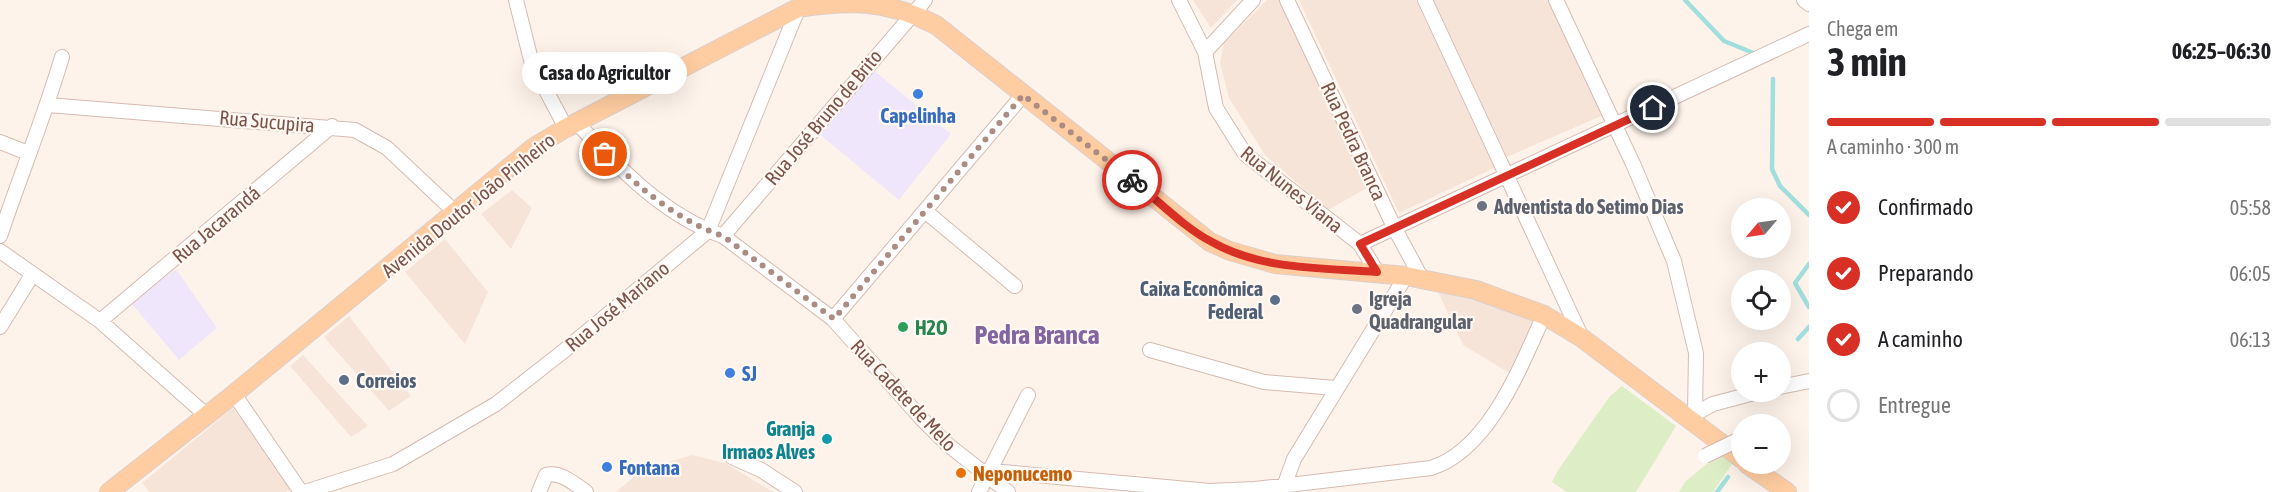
<!DOCTYPE html>
<html lang="pt">
<meta charset="utf-8">
<style>
:root{--surface:#fff;--page:#f2f2f2;--text:#202124;--muted:#757577;--line:#e0e0e0;--accent:#d93025}
body{margin:0;font-family:"Asap Condensed",sans-serif;background:var(--page);color:var(--text);height:100vh;display:flex;flex-direction:column;font-size:22px;white-space:nowrap}
*{box-sizing:border-box;margin:0}
p{font-size:20px;color:var(--muted)}
.icon{flex:none;width:33px;height:33px;fill:none;stroke:currentColor;stroke-width:2;stroke-linecap:round;stroke-linejoin:round}
.map{position:relative;flex:1;overflow:hidden}
.drawer{display:flex;flex-direction:column;background:var(--surface);width:480px}
.drawer>*{flex:none}
.needle{width:39px;rotate:241deg}
.controls{position:absolute;left:1731px;top:198px;display:grid;gap:12px}
.controls a{display:grid;place-items:center;width:60px;height:60px;border-radius:50%;background:var(--surface);box-shadow:0 6px 24px #0002;font-size:30px}
.pin{position:absolute;display:grid;place-items:center;width:51px;height:51px;color:#fff;margin:-26px;border:3px solid #fff;border-radius:50%;box-shadow:0 2px 6px #0007}
.courier{position:absolute;display:grid;place-items:center;width:60px;height:60px;margin:-30px;border:4px solid #d93025;border-radius:50%;background:#fff;color:#222;box-shadow:0 2px 8px #0007}
.bubble{position:absolute;height:42px;border-radius:21px;background:var(--surface);box-shadow:0 6px 24px #0002;font-size:20px;font-weight:700;line-height:42px;text-align:center}
.headline em{font-style:normal;font-weight:700}
.headline div{display:flex;flex-direction:column-reverse}
.headline{display:flex;align-items:center;justify-content:space-between;height:102px;padding:0 18px}
h1{font-size:39px;font-weight:700;line-height:45px}
.bar{display:grid;grid-template-columns:repeat(4,1fr);gap:9px 6px;align-content:center;height:72px;padding:0 18px}
.bar i{height:8px;border-radius:4px;background:var(--line)}
.bar .current{background:var(--accent)}
.bar p{grid-column:span 4}
ol{padding:0 18px;list-style:none}
li{display:flex;align-items:center;gap:18px;height:66px}
li p{margin-inline-start:auto}
li .icon{padding:6px;border-radius:50%;background:var(--accent);color:#fff;stroke-width:4}
li:last-child{color:var(--muted)}
li i{width:33px;height:33px;border:3px solid var(--line);border-radius:50%}
main{display:flex;flex:1;min-height:0}
.map>svg:first-child{display:block}
.residential{fill:#f7e4d8}
.education{fill:#f0e6fb}
.green{fill:#ddeec6}
.lines{fill:none;stroke-linecap:round;stroke-linejoin:round}
.stream{stroke:#a1dede;stroke-width:4.5}
.minor-casing{stroke:#d5bbb1;stroke-width:16}
.major-casing{stroke:#dbcfcc;stroke-width:20}
.minor{stroke:#fff;stroke-width:14}
.major{stroke:#ffcda1;stroke-width:18}
.minor-bridge-casing{stroke:#d5bbb1;stroke-width:16;stroke-linecap:butt}
.minor-bridge{stroke:#fff;stroke-width:14}
.done{stroke:#aa8c82;stroke-width:6;stroke-dasharray:0 10.8}
.route{stroke:#d93025;stroke-width:8}
.shop-dot{fill:#3f7fe0;stroke:#fff8f3;stroke-width:2}
.worship-dot{fill:#6b7280;stroke:#fff8f3;stroke-width:2}
.service-dot{fill:#5c6f8a;stroke:#fff8f3;stroke-width:2}
.leisure-dot{fill:#2e9e5b;stroke:#fff8f3;stroke-width:2}
.culture-dot{fill:#0f9aa8;stroke:#fff8f3;stroke-width:2}
.food-dot{fill:#e8710a;stroke:#fff8f3;stroke-width:2}
.labels{text-anchor:middle;dominant-baseline:central;stroke-width:4.5;stroke-linejoin:round;paint-order:stroke}
.shop-label{font-size:20px;font-weight:bold;fill:#366cbe;stroke:#fff8f3;text-anchor:start}
.street-label{font-size:20px;fill:#7d544a;stroke:#fff8f3}
.worship-label{font-size:20px;font-weight:bold;fill:#5b616d;stroke:#fff8f3;text-anchor:start}
.service-label{font-size:20px;font-weight:bold;fill:#4e5e75;stroke:#fff8f3;text-anchor:end}
.leisure-label{font-size:20px;font-weight:bold;fill:#27864d;stroke:#fff8f3;text-anchor:start}
.culture-label{font-size:20px;font-weight:bold;fill:#0d838f;stroke:#fff8f3;text-anchor:end}
.food-label{font-size:20px;font-weight:bold;fill:#c56008;stroke:#fff8f3;text-anchor:start}
.district-label{font-size:26px;font-weight:bold;fill:#83669f;stroke:#fff8f3}
</style>
<main>
<div class="map">
<svg width="1809" height="492" viewBox="0 0 1809 492">
<rect width="100%" height="100%" fill="#fef3ea"/>
<path class="residential" d="M 1193,0 L 1237,0 L 1211,28 Z
M 1267,0 L 1285,0 L 1367,188 L 1328,210 L 1265,155 L 1229,98 L 1220,63 L 1224,43 Z
M 1299,0 L 1416,0 L 1494,168 L 1399,213 Z
M 1434,0 L 1552,0 L 1606,114 L 1507,157 Z
M 512,190 L 532,208 L 511,249 L 481,214 Z
M 445,239 L 488,292 L 465,344 L 405,272 Z
M 1438,292 L 1513,308 L 1538,319 L 1511,374 L 1463,345 Z
M 349,316 L 411,396 L 389,411 L 324,337 Z
M 303,355 L 333,388 L 368,426 L 351,437 L 290,366 Z
M 233,408 L 294,486 L 286,492 L 149,492 L 142,483 Z
M 692,455 L 725,463 L 773,492 L 616,492 L 642,470 Z"/>
<path class="education" d="M 871,68 L 951,134 L 899,200 L 818,133 Z
M 176,269 L 217,328 L 179,360 L 131,303 Z"/>
<path class="green" d="M 1622,386 L 1676,426 L 1636,492 L 1567,492 L 1552,482 L 1558,470 L 1610,396 Z
M 1722,451 L 1734,461 L 1713,492 L 1679,492 L 1685,482 Z"/>
<g class="lines">
<path class="stream" d="M 1685,0 L 1724,41 L 1756,54
M 1773,79 L 1772,169 L 1780,186 L 1809,215
M 1809,264 L 1795,283 L 1809,307
M 1798,339 L 1809,327
M 1717,492 L 1728,477"/>
<defs>
<path id="minor" d="M 516,0 L 532,64 L 566,128
M 1179,0 L 1205,52 L 1216,108 L 1245,154 L 1360,244 L 1377,272
M 1287,0 L 1394,227 L 1423,281
M 1425,0 L 1582,338
M 1556,0 L 1634,166 L 1674,261 L 1696,353 L 1695,413
M 1804,0 L 1809,4
M 1205,52 L 1253,0
M 48,105 L 355,130 L 387,148 L 456,213
M 576,122 C 618,167 664,216 723,236 L 833,319 L 921,418 L 947,444 L 1008,492
M 0,142 L 28,153
M 925,211 L 1015,286
M 0,236 C 20,176 44,118 62,57
M 723,236 L 925,0
M 1360,244 L 1809,34
M 0,251 L 100,321 L 206,415
M 833,319 L 1023,95
M 100,321 L 332,126
M 0,327 L 32,275
M 1150,350 L 1264,382 L 1335,388
M 1780,387 L 1809,381
M 234,394 L 301,492
M 1691,416 L 1713,404 L 1758,392
M 732,457 L 761,470 L 795,492
M 992,471 L 1210,491 L 1255,489 L 1431,468 C 1489,450 1521,366 1544,315
M 305,492 L 393,464 L 496,404 L 565,350 L 708,231 L 800,4
M 539,492 L 546,475 C 560,471 575,484 586,492
M 979,492 L 1028,395
M 1282,492 L 1294,459 L 1406,276"/>
<path id="major" d="M 1747,464 L 1787,492
M 109,492 L 234,394 L 534,147 L 566,128 L 798,8 C 851,0 887,0 936,25 L 1210,242 L 1230,251 L 1275,264 L 1406,276 L 1476,290 L 1544,315 L 1582,338 L 1742,459"/>
</defs>
<use href="#minor" class="minor-casing"/>
<use href="#major" class="major-casing"/>
<use href="#minor" class="minor"/>
<use href="#major" class="major"/>
<defs>
<path id="minor-bridge" d="M 1705,456 L 1742,438"/>
</defs>
<use href="#minor-bridge" class="minor-bridge-casing"/>
<use href="#minor-bridge" class="minor-bridge"/>
</g>
<g class="lines">
<path class="done" d="M 605,154 C 638,187 678,221 723,236 L 834,319 L 1023,95 L 1132,180"/>
<path class="route" d="M 1132,180 C 1158,200 1183,227 1212,242 C 1261,270 1322,268 1377,272 L 1360,244 L 1653,108"/>
</g>
<g class="shop-dot">
<circle cx="918" cy="94" r="6"/>
<circle cx="730" cy="373" r="6"/>
<circle cx="607" cy="467" r="6"/>
</g>
<g class="worship-dot">
<circle cx="1482" cy="206" r="6"/>
<circle cx="1357" cy="309" r="6"/>
</g>
<g class="service-dot">
<circle cx="1275" cy="300" r="6"/>
<circle cx="344" cy="380" r="6"/>
</g>
<circle class="leisure-dot" cx="903" cy="327" r="6"/>
<circle class="culture-dot" cx="827" cy="439" r="6"/>
<circle class="food-dot" cx="961" cy="473" r="6"/>
<g class="labels">
<g class="shop-label">
<text x="918" y="115" text-anchor="middle">Capelinha</text>
<text x="742" y="373">SJ</text>
<text x="619" y="467">Fontana</text>
</g>
<g class="street-label">
<text transform="translate(823 117) rotate(-50)">Rua José Bruno de Brito</text>
<text transform="translate(267 121) rotate(5)">Rua Sucupira</text>
<text transform="translate(1354 141) rotate(65)">Rua Pedra Branca</text>
<text transform="translate(1292 189) rotate(39)">Rua Nunes Viana</text>
<text transform="translate(468 205) rotate(-39)">Avenida Doutor João Pinheiro</text>
<text transform="translate(216 224) rotate(-40)">Rua Jacarandá</text>
<text transform="translate(617 306) rotate(-40)">Rua José Mariano</text>
<text transform="translate(904 395) rotate(47)">Rua Cadete de Melo</text>
</g>
<g class="worship-label">
<text x="1494" y="206">Adventista do Setimo Dias</text>
<text x="1369" y="298">Igreja<tspan x="1369" dy="23">Quadrangular</tspan></text>
</g>
<g class="service-label">
<text x="1263" y="288">Caixa Econômica<tspan x="1263" dy="23">Federal</tspan></text>
<text x="356" y="380" text-anchor="start">Correios</text>
</g>
<g class="leisure-label">
<text x="915" y="327">H2O</text>
</g>
<g class="culture-label">
<text x="815" y="428">Granja<tspan x="815" dy="23">Irmaos Alves</tspan></text>
</g>
<g class="food-label">
<text x="973" y="473">Neponucemo</text>
</g>
<g class="district-label">
<text x="1037" y="335">Pedra Branca</text>
</g>
</g>
</svg>
<div class="controls">
<a><svg class="needle" viewBox="-14 -14 28 28"><path d="M0-13l5 13h-10z" fill="#e53935"/><path d="M0 13l5-13h-10z" fill="#757577"/></svg></a>
<a><svg class="icon" aria-label="locate" viewBox="0 0 24 24"><circle cx="12" cy="12" r="6"/><path d="M12 2v4M12 18v4M2 12h4M18 12h4"/></svg></a>
<a>+</a>
<a>−</a>
</div>
<div class="pin" style="left:605px;top:154px;background:#ea580c"><svg class="icon" aria-label="bag" viewBox="0 0 24 24"><path d="M5 8h14l-1 12H6zM9 8a3 3 0 0 1 6 0"/></svg></div>
<div class="pin" style="left:1653px;top:108px;background:#1f2937"><svg class="icon" aria-label="home" viewBox="0 0 24 24"><path d="M3 11l9-7 9 7M6 9v11h12V9"/></svg></div>
<div class="courier" style="left:1132px;top:180px"><svg class="icon" aria-label="bike" viewBox="0 0 24 24"><circle cx="6" cy="16" r="4"/><circle cx="18" cy="16" r="4"/><path d="M6 16l4-8h5l3 8M10 8l3 8H6M13 5h3"/></svg></div>
<div class="bubble" style="left:522px;top:52px;width:165px">Casa do Agricultor</div>
</div>
<section class="drawer">
<div class="headline"><div><h1>3 min</h1><p>Chega em</p></div><em>06:25–06:30</em></div>
<div class="bar"><i class="current"></i><i class="current"></i><i class="current"></i><i></i><p>A caminho · 300 m</p></div>
<ol>
<li><svg class="icon" aria-label="check" viewBox="0 0 24 24"><path d="M5 12l5 5 9-10"/></svg>Confirmado<p>05:58</p></li>
<li><svg class="icon" aria-label="check" viewBox="0 0 24 24"><path d="M5 12l5 5 9-10"/></svg>Preparando<p>06:05</p></li>
<li><svg class="icon" aria-label="check" viewBox="0 0 24 24"><path d="M5 12l5 5 9-10"/></svg>A caminho<p>06:13</p></li>
<li><i></i>Entregue</li>
</ol>
</section>
</main>
